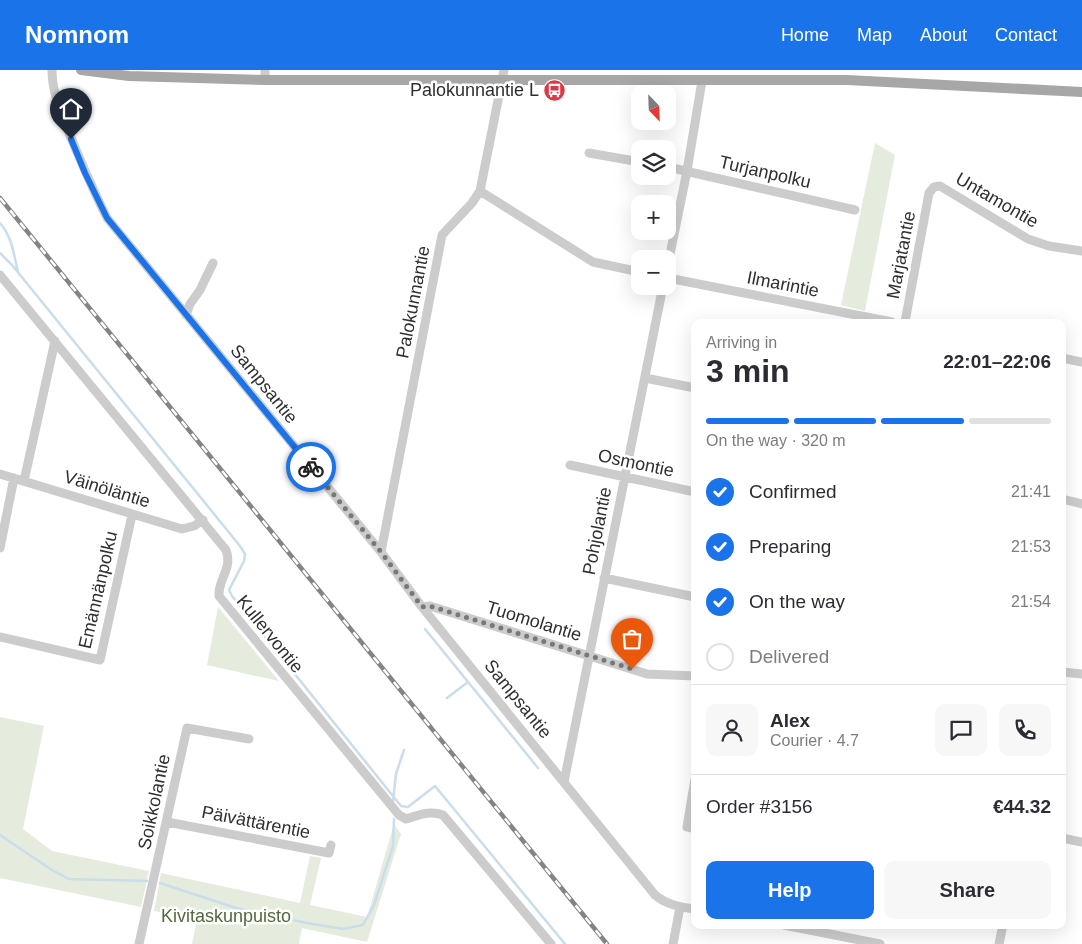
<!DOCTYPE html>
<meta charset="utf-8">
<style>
:root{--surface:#fff;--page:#f7f7f7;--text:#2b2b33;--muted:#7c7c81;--line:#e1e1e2;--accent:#1a73e8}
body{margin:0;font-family:Arial,sans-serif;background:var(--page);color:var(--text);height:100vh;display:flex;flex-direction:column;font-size:19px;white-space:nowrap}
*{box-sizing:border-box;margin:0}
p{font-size:16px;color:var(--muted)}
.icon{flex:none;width:28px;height:28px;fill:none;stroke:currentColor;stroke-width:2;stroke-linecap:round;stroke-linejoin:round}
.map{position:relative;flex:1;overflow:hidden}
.side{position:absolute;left:691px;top:249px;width:375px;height:610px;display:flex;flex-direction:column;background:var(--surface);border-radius:10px;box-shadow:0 5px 20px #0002}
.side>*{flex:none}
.needle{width:32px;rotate:157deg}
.fabs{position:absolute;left:631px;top:15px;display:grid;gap:10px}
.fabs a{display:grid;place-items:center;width:45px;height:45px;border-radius:10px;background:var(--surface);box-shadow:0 5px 20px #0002;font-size:25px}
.pin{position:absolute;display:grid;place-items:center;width:42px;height:42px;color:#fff;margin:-51px -21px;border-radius:50% 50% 50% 0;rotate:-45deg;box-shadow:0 0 5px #0007}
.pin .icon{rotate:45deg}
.courier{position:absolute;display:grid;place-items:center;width:50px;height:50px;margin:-25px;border:4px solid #1a73e8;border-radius:50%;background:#fff;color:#222;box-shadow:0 1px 6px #0007}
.head em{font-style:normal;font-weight:700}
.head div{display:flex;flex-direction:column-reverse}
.head{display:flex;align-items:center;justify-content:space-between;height:85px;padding:0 15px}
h1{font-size:32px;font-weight:700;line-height:38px}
.bar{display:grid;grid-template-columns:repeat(4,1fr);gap:8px 5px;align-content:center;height:60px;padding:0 15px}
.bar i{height:6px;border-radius:4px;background:var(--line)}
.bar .active{background:var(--accent)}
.bar p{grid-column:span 4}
.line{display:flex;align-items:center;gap:12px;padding:0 15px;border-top:1px solid var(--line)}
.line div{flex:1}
.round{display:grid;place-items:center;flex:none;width:52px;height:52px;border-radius:10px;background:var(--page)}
ol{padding:0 15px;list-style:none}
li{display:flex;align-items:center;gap:15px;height:55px}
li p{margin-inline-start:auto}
li .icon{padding:5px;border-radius:50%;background:var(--accent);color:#fff;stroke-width:4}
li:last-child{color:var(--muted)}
li i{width:28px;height:28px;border:2px solid var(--line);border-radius:50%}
.primary-button{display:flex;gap:10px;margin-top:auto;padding:10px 15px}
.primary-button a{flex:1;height:58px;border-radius:10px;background:var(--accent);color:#fff;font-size:20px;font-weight:700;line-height:58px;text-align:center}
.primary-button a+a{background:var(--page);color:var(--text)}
header{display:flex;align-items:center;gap:30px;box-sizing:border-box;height:70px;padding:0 25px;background:var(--accent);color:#fff}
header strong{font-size:24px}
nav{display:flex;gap:28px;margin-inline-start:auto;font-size:18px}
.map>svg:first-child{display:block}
.green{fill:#e5ebdd}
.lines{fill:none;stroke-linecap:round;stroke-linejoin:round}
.stream{stroke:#caddea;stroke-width:2.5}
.minor{stroke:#ccc;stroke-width:9}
.major{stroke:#a7a7a7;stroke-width:10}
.rail-casing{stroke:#848484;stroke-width:4.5}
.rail{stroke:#fff;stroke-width:2.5;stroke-dasharray:8;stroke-linecap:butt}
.done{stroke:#787878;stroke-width:5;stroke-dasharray:0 9}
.route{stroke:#1a73e8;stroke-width:6}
.labels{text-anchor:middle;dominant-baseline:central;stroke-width:5;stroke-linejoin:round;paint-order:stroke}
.poi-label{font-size:18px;fill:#2f2f2f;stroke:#fff;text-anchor:end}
.street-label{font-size:18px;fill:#2f2f2f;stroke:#fff}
.park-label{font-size:18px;fill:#52683e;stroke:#fff}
</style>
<header>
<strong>Nomnom</strong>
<nav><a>Home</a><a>Map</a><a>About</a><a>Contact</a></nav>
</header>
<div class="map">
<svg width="1082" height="874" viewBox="0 0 1082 874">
<rect width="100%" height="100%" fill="#fff"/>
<path class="green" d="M 875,73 L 895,85 L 865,241 L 841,235 Z
M 218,537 L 279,611 L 207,595 Z
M 0,647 L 44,656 L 23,759 L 52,781 L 149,801 L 141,837 L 0,808 Z
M 394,754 L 401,764 L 367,872 L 302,858 L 299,874 L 192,874 L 197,849 L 154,841 L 161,803 L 300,833 L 310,786 L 321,788 L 310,835 L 367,847 Z"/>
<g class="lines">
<path class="stream" d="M 0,153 C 12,166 14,186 18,202
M 0,183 L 12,195 L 240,476 L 245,484 L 244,491 L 229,520 L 232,526 L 401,736 L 408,737 L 435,716 L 565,874
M 425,559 L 538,698
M 447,628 L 468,612
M 393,731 L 396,704 L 404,680
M 0,765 L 52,800 L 69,809 L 147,811
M 160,813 L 236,838 L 307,853 L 343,859 L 363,855 L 374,835 L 393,776 L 394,749"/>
<path class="minor" d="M 52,0 C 52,23 61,42 69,63 C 81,92 93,120 107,148 L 381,482 L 422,537 L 655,825 C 667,835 680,837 695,839
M 265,10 L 265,0
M 589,83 L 640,92
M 668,97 L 855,140
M 480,121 L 593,192 L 640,202
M 668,194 L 687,101 L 702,11
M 0,205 L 226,480 C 233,499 218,508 219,526 L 399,745 L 406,749 C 419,745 430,740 443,745 L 551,874
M 668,208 L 892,252
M 186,245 L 190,234 L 200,220 L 213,193
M 905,252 L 929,123 L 934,117 L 940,116 L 1028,169 L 1049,176 L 1082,181
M 1062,288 L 1082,292
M 645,308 L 695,318
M 570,395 L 695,422
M 0,404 L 182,459 L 194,456 L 203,450
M 24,411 L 55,271
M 1062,429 L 1082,434
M 0,478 L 14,408
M 381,482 L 442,165 L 472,133 L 480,121 L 504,0
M 604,508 L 695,527
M 422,537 L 430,536 L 647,604 L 695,606
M 0,567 L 100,590 L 132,445
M 1062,602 L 1082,604
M 695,709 L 687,757 L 695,759
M 564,712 L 663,216
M 167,752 L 329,783 L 331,775
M 1062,768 L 1082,772
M 784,855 L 880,874
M 139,874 L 187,658 L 249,669
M 673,874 L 680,837
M 999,874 L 1003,855"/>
<path class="major" d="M 81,0 L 129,6 L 265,10 L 847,10 L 1082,22"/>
<defs>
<path id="rail" d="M 0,128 L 607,874"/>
</defs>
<use href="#rail" class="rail-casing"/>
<use href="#rail" class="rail"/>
</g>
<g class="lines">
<path class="done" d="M 311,397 L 381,482 L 422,537 L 430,536 L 632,599"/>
<path class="route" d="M 71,69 L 85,103 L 107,148 L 311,397"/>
</g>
<defs>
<symbol id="bus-disc" viewBox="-11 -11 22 22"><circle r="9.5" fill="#dd3945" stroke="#fff"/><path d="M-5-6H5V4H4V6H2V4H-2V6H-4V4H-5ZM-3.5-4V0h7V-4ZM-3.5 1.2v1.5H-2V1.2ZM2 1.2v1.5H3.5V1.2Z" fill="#fff"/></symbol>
</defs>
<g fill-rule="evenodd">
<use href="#bus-disc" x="542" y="8" width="25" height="25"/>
</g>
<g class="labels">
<g class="poi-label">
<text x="539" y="20">Palokunnantie L</text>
</g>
<g class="street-label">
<text transform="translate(765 102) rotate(13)">Turjanpolku</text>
<text transform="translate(997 130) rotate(30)">Untamontie</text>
<text transform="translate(901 185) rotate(-79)">Marjatantie</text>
<text transform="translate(783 214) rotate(11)">Ilmarintie</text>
<text transform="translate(413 232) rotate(-79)">Palokunnantie</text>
<text transform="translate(264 314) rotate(51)">Sampsantie</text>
<text transform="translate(636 393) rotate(12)">Osmontie</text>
<text transform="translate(107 419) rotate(17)">Väinöläntie</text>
<text transform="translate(597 461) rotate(-79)">Pohjolantie</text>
<text transform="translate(98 520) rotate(-77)">Emännänpolku</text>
<text transform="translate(534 551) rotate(17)">Tuomolantie</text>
<text transform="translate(270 564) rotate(51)">Kullervontie</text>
<text transform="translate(518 629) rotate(51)">Sampsantie</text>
<text transform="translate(154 732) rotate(-78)">Soikkolantie</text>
<text transform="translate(256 752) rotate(11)">Päivättärentie</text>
</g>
<g class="park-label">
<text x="226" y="846">Kivitaskunpuisto</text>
</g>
</g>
</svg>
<div class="fabs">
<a><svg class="needle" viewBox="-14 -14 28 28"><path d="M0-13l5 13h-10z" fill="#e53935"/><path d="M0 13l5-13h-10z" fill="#7c7c81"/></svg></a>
<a><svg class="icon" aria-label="layers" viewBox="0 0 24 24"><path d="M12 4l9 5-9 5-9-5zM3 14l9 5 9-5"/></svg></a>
<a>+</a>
<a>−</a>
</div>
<div class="pin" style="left:632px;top:599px;background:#ea580c"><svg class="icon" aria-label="bag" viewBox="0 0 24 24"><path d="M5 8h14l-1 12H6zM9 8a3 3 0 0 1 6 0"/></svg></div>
<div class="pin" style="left:71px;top:69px;background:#1f2937"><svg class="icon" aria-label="home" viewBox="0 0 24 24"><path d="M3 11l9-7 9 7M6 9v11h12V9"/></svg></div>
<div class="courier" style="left:311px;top:397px"><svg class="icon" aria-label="bike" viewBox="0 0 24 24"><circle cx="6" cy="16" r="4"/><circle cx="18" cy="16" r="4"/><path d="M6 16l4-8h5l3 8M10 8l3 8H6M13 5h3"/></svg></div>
<section class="side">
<div class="head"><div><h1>3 min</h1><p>Arriving in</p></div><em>22:01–22:06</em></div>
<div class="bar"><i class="active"></i><i class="active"></i><i class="active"></i><i></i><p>On the way · 320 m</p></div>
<ol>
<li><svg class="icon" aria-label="check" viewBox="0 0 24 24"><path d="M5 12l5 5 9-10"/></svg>Confirmed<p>21:41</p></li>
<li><svg class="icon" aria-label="check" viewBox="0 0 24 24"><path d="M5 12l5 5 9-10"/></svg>Preparing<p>21:53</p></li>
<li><svg class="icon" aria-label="check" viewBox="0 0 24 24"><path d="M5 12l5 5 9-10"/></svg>On the way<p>21:54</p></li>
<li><i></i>Delivered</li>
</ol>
<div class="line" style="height:90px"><a class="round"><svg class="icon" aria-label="person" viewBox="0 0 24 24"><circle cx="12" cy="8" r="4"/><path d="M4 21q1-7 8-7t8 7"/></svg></a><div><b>Alex</b><p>Courier · 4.7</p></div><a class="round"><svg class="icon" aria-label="chat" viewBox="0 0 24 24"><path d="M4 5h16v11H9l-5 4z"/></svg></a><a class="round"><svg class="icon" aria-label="phone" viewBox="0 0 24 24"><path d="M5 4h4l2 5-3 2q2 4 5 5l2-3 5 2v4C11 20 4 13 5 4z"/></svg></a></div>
<div class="line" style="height:65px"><div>Order #3156</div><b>€44.32</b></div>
<div class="primary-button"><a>Help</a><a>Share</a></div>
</section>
</div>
